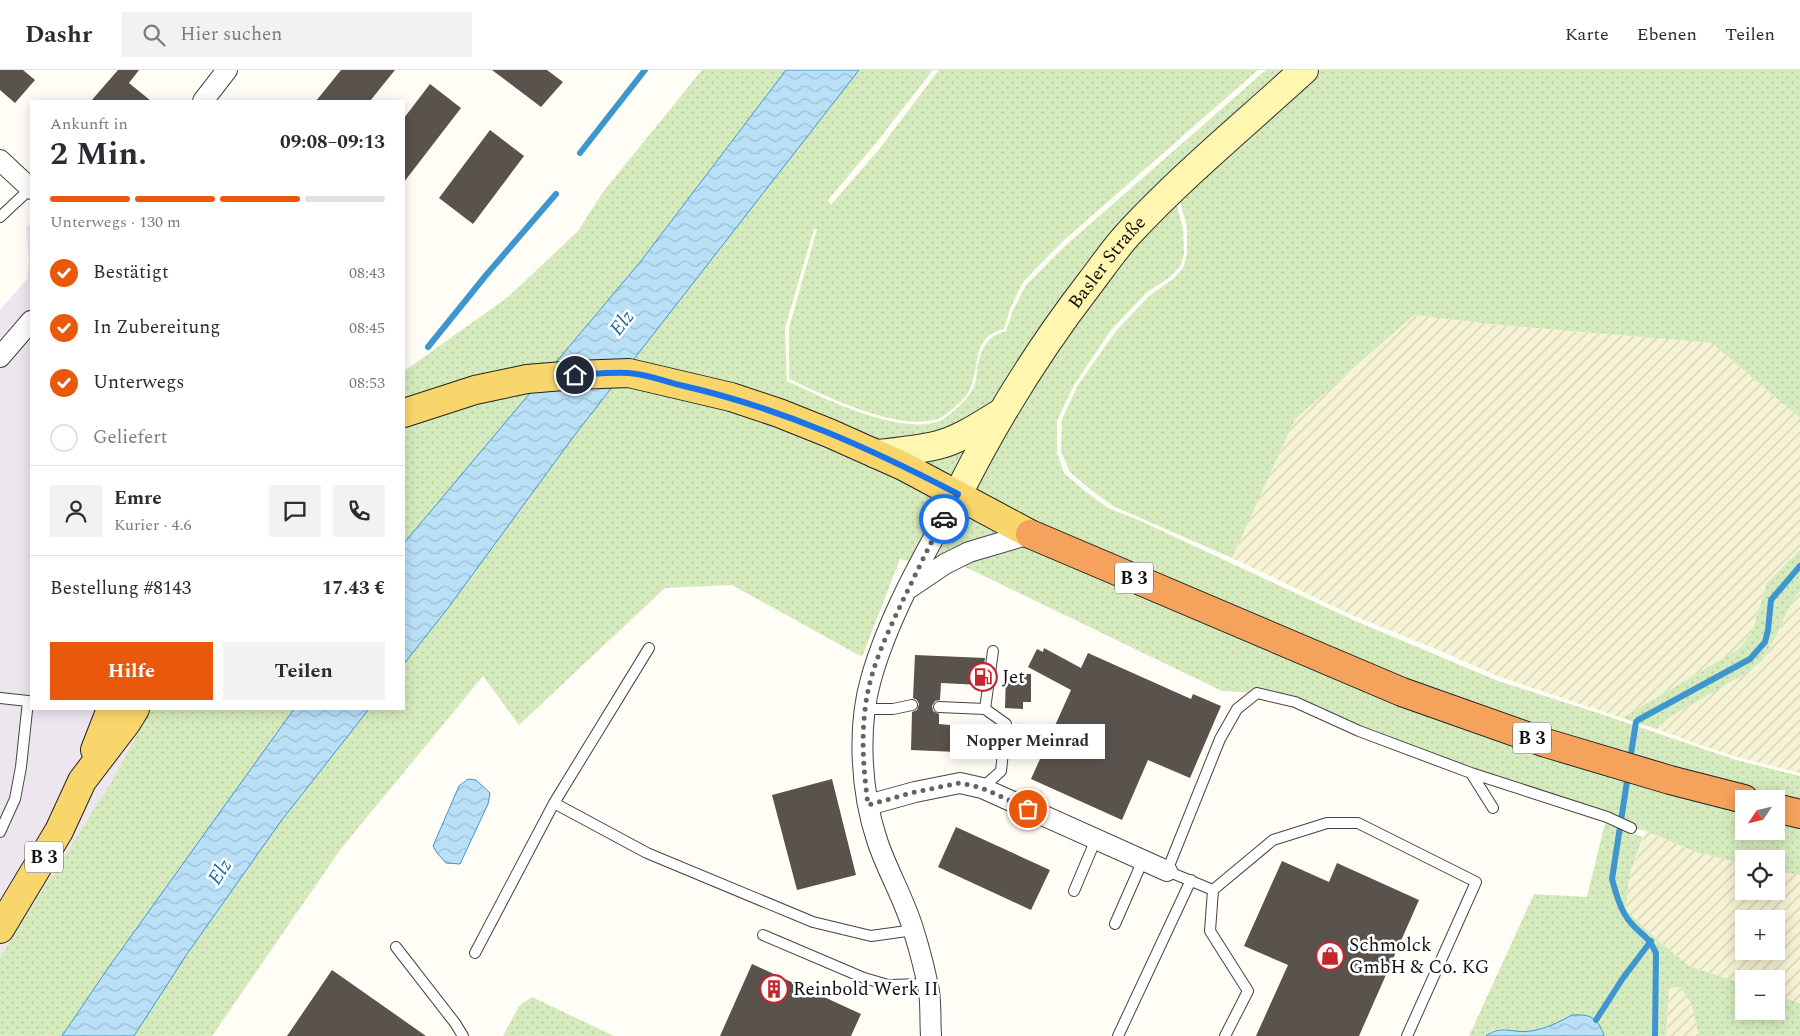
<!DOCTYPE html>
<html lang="de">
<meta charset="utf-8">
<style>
:root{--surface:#fff;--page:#f2f2f3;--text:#2b2b33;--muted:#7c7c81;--line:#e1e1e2;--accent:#ea580c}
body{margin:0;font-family:Spectral,serif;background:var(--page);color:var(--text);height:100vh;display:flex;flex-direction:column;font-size:19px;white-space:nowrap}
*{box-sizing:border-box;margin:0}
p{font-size:16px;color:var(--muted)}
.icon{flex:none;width:28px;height:28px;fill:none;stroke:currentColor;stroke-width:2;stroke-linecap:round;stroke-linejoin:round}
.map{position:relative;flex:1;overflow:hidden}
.sheet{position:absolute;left:30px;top:30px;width:375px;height:610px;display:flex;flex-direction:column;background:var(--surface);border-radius:0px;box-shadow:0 2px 12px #0003}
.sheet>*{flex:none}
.needle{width:32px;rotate:235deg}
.controls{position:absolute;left:1735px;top:720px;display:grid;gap:10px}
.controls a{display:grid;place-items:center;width:50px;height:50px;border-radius:0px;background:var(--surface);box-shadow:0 2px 12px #0003;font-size:25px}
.pin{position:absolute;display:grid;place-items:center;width:42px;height:42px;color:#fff;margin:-21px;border:2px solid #fff;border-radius:50%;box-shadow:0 1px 5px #0007}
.courier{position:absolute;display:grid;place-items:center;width:50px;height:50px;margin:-25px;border:4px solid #1a73e8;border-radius:50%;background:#fff;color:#222;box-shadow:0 1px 6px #0007}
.bubble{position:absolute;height:35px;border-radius:0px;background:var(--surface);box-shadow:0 2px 12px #0003;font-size:16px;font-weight:700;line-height:35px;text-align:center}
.head em{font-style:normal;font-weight:700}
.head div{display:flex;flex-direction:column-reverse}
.head{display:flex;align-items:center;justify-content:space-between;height:85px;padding:0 20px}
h1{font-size:32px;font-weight:700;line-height:38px}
.bar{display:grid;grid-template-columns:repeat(4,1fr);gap:8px 5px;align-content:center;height:60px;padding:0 20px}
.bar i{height:6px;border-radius:4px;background:var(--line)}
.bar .selected{background:var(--accent)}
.bar p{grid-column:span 4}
.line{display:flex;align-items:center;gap:12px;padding:0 20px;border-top:1px solid var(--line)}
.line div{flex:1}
.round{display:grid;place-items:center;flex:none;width:52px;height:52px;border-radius:0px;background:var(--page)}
ol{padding:0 20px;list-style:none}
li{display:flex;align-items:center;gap:15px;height:55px}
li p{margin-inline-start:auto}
li .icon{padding:5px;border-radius:50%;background:var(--accent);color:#fff;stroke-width:4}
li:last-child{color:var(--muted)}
li i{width:28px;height:28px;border:2px solid var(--line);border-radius:50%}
.button{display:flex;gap:10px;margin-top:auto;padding:10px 20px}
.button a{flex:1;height:58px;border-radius:0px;background:var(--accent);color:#fff;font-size:20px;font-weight:700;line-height:58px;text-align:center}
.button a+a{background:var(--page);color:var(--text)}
header{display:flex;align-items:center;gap:30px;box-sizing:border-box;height:70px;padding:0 25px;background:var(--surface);border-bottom:1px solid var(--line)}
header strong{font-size:24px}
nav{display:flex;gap:28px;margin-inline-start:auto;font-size:18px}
.search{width:350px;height:45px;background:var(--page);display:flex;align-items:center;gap:12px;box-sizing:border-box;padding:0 18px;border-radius:0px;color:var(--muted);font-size:19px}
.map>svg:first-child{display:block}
.industrial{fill:#eee6ef}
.farmland{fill:url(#farmland-furrows);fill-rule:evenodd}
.grass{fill:url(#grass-dots);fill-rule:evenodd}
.water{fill:url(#water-waves);stroke:#3f96cf}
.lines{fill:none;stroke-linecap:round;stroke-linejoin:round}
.stream{stroke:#3f96cf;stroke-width:6}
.building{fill:#5a524d}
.lane-casing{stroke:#444;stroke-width:12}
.street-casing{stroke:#444;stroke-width:22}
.secondary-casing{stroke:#333;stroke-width:30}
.primary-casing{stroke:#222;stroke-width:30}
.highway-casing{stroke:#222;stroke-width:30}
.lane{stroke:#fff;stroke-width:10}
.street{stroke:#fff;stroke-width:20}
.secondary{stroke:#fff6b0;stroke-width:28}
.primary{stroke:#f9d66b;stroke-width:28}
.highway{stroke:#f5a25d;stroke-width:28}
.done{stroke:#646461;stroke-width:5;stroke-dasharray:0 9}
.route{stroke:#1a73e8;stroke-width:6}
.labels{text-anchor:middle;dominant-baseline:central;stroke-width:5;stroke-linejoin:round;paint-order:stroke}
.shield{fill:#fff;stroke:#585858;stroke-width:1}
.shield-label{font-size:18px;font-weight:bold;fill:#111}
.street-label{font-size:19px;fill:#111;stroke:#fff}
.poi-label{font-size:19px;fill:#111;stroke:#fff;text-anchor:start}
.water-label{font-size:20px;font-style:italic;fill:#1768a6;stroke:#fff}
</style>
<header>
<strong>Dashr</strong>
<div class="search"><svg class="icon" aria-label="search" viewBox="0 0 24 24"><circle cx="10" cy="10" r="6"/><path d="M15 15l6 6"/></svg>Hier suchen</div>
<nav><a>Karte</a><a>Ebenen</a><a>Teilen</a></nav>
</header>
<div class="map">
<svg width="1800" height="966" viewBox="0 0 1800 966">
<defs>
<pattern id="farmland-furrows" width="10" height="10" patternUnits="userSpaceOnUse" patternTransform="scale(1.25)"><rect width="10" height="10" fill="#f6f3d4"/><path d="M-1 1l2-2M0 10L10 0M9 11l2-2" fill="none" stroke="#d2cfb5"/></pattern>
<pattern id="grass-dots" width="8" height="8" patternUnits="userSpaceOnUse" patternTransform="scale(1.25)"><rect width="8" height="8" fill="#d5ebbd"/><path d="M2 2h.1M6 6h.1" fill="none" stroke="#b6c8a1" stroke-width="1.8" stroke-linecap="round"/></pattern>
<pattern id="water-waves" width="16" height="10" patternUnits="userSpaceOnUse" patternTransform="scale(1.25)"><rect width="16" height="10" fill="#b9e0f7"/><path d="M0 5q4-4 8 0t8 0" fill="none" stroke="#9ebfd3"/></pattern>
</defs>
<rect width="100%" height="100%" fill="#fffdf5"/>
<path class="industrial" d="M 31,152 L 31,639 L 151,639 L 110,714 L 0,887 L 0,240 L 27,209 L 29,189 L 26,158 Z"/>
<path class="farmland" d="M 1414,245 L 1489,254 L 1712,273 L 1800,348 L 1800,480 L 1767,513 L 1752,562 L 1739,579 L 1622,648 L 1500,607 L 1436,579 L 1354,546 L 1232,488 L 1295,349 Z
M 1800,521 L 1800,703 L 1737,687 L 1698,674 L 1657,659 L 1668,648 L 1762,591 L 1776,566 L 1791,533 Z
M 1646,761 L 1696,782 L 1744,794 L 1744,821 L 1776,821 L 1776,801 L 1800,805 L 1800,933 L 1776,925 L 1776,909 L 1744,909 L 1744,914 L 1689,896 L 1661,873 L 1626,840 L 1629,806 ZM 1744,849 L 1776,849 L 1776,881 L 1744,881 Z
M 1680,917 L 1691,933 L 1699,966 L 1666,966 L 1669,918 Z"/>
<path class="grass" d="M 702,0 L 786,0 L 641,191 L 404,473 L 404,301 L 508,227 L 578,161 L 603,122 Z
M 859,0 L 933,0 L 876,73 L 828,130 L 831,135 L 880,78 L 939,0 L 1258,0 L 1062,172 L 1023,212 L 1010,239 L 1004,259 C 973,266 980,291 972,314 C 969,324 962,331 954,338 C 949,341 944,347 938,349 C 896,362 827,326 789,309 L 789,258 L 817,159 L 814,159 L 785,258 L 787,311 C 824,328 899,366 940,351 C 945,349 951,343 955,340 C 963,333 970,326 974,316 C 978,308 976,298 979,290 C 983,275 990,265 1006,261 L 1013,240 L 1026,215 L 1065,176 L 1266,0 L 1295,0 L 1171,115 L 1183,158 L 1184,184 L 1181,195 L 1170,207 L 1146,223 L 1111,260 L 1074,315 L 1057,351 L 1057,383 L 1064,403 L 1086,422 L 1108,438 L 1134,448 L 1353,550 L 1498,611 L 1601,644 L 1736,690 L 1800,706 L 1800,805 L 1776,801 L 1776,789 L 1744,789 L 1744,794 L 1696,782 L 1646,761 L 1631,758 L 1257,623 L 1222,621 L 957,493 L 942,500 L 900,489 L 862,587 L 732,515 L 665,518 L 519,655 L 483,606 L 340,780 L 212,966 L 134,966 L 187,884 L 281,751 L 369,639 L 404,639 L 404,594 L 448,538 L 574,366 ZM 1744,729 L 1776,729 L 1776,761 L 1744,761 Z
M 1312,0 L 1800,0 L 1800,348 L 1712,273 L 1489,254 L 1414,245 L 1295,349 L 1232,488 L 1113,436 L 1091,420 L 1070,402 L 1061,381 L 1062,349 L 1078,315 L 1116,261 L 1149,226 L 1173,209 L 1183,198 L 1187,185 L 1187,157 L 1178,124 Z
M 1800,480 L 1800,521 L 1791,533 L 1776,566 L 1762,591 L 1744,604 L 1668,648 L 1657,659 L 1622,648 L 1739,579 L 1752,562 L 1767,513 Z
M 151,639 L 294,639 L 106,901 L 62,966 L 0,966 L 0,887 L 110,714 Z
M 1605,753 L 1643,767 L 1629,806 L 1626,840 L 1661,873 L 1689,896 L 1744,914 L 1744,941 L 1776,941 L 1776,925 L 1800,933 L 1800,966 L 1699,966 L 1691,933 L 1680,917 L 1669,918 L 1666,966 L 1604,966 L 1602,959 L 1572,945 L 1559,952 L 1534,961 L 1520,963 L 1506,959 L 1493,960 L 1486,966 L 1469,966 L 1534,824 L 1587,827 Z
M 532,927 L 614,966 L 503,966 L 519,936 Z"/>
<path class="water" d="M 786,0 L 859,0 L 574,366 L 448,538 L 404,594 L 404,473 L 641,191 Z
M 294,639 L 369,639 L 281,751 L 187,884 L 134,966 L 62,966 L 106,901 Z
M 468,709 L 476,710 L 490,723 L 488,734 L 460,794 L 446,793 L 437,783 L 433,776 L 459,716 Z
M 1572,945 C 1590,944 1598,947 1604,966 L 1486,966 C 1501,954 1514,964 1531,961 C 1545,959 1559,952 1572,945 Z"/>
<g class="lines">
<path class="stream" d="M 580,83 L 645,0
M 428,277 L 487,204 L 556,124
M 1630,690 L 1636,652 L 1638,650 L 1750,589 L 1765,572 L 1768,560 L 1771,530 L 1800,496
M 1628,705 L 1612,809 C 1616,824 1621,842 1631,853 C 1642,866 1648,865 1656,883 L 1655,966
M 1596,950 L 1623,908 L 1651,871"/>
</g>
<path class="building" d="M 0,0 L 23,0 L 35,10 L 15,33 L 0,20 Z
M 118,0 L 139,0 L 129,13 L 151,31 L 91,31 Z
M 341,0 L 395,0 L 370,31 L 316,31 Z
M 492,0 L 547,0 L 563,12 L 541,37 Z
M 430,14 L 461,38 L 404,112 L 404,48 Z
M 490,60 L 524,86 L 473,154 L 439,128 Z
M 1044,578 L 1081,598 L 1088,583 L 1191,629 L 1193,624 L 1221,636 L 1190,708 L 1148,690 L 1122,750 L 1031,709 L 1071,620 L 1028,597 L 1037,579 L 1043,582 Z
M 915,585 L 985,588 L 981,615 L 941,613 L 940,630 L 935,631 L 932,636 L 933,641 L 939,644 L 939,654 L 980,658 L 980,683 L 911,680 L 912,642 L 917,640 L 919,634 L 917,630 L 913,628 Z
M 1006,604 L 1031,604 L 1031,632 L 1023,632 L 1023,639 L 1005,638 Z
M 832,709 L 856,805 L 797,820 L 772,725 Z
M 956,757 L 1050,800 L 1031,840 L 938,797 Z
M 1282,791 L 1329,812 L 1337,793 L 1419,830 L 1359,966 L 1256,966 L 1288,895 L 1244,876 Z
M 752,894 L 861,944 L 851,966 L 720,966 Z
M 332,900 L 426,966 L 287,966 Z"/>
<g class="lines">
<defs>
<path id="lane" d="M 0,147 L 31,118
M 649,578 L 554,733 L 647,783 L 813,852 L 871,866 L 914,860
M 0,628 L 28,631 L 21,697 L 15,729 L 0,762
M 939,637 L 985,639 L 993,581
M 865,639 L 893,639 L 912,635
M 1471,703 L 1493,738
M 982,718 L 1001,701 L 1006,654 L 985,639
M 1213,820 L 1273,770 L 1327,753 L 1358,753 L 1476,812 L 1407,966
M 1074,821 L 1096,769
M 1115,854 L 1143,790
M 763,865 L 864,908 L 888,915 L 927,914
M 396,877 L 455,953 L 463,966
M 475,883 L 554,733
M 1118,966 L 1191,810
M 1225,966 L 1248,921 L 1210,861 L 1213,820 L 1167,801 L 1220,669 L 1237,639 L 1257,623 L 1295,632 L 1359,661 L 1471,703 L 1607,747 L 1631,758"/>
<path id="street" d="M 203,31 L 227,0
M 0,90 L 31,119
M 0,287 L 31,251
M 908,519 L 945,494 L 969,482 L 1030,464
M 868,735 L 915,722 L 960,713 L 982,718 L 1167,801
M 931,966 C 930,951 931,935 929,921 C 925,901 920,881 914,862 C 905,830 887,801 877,770 C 861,722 857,658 871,609 C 889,545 925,483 958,424"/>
<g id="secondary">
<path d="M 876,384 C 897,382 918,380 938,375 C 961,369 981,355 1001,343"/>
<path id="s1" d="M 958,424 C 995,350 1039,279 1090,213 C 1103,196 1115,178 1130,162 C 1183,105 1246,53 1304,0"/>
</g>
<path id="primary" d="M 404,343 L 475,320 L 527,309 L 575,305 L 629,303 L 731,327 L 779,343 L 829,363 L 903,396 L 1030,464
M 95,680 L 111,639
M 0,859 L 59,761 L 82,711 L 127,652 L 135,639"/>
<path id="highway" d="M 1030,464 L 1402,622 L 1546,673 L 1670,710 L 1744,729
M 1776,738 L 1800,744"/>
</defs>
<use href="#lane" class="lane-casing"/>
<use href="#street" class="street-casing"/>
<use href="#secondary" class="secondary-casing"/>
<use href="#primary" class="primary-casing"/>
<use href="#highway" class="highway-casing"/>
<use href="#lane" class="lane"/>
<use href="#street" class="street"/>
<use href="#secondary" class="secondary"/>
<use href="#primary" class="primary"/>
<use href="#highway" class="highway"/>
</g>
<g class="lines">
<path class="done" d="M 944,449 C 929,475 917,502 904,528 C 887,564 869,600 865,640 C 861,672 864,703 868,735 L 915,722 L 960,713 L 982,718 L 1028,739"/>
<path class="route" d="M 575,305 C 593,304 611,302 628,303 C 647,304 666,312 684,316 C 780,338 870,378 958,424 L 944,449"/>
</g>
<defs>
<symbol id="fuel-ring" viewBox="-11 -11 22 22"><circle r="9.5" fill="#fff" stroke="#c4262e" stroke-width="1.5"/><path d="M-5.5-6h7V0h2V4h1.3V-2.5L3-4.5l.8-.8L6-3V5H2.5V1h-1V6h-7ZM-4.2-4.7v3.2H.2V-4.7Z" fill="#c4262e"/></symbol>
<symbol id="shop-ring" viewBox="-11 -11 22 22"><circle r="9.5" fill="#fff" stroke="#c4262e" stroke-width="1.5"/><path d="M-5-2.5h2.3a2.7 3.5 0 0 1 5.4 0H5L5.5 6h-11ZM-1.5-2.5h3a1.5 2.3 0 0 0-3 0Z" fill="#c4262e"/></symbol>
<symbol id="building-ring" viewBox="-11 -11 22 22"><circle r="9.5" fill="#fff" stroke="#c4262e" stroke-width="1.5"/><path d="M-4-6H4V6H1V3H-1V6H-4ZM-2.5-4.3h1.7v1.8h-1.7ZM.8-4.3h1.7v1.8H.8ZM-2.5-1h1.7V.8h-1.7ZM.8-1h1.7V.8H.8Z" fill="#c4262e"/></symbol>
</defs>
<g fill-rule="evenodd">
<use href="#fuel-ring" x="967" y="591" width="32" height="32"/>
<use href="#shop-ring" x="1314" y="870" width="32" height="32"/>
<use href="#building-ring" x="758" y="903" width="32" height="32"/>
</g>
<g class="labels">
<g class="shield">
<rect x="1115" y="492.5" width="38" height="31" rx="4"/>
<rect x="1513" y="652.5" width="38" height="31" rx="4"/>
<rect x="25" y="771.5" width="38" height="31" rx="4"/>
</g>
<g class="shield-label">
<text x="1134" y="508">B 3</text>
<text x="1532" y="668">B 3</text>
<text x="44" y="787">B 3</text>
</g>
<g class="street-label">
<text stroke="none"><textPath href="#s1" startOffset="276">Basler Straße</textPath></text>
</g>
<g class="poi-label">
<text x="1002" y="607">Jet</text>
<text x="1349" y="875">Schmolck<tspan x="1349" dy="22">GmbH &amp; Co. KG</tspan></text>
<text x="793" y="919">Reinbold Werk II</text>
</g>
<g class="water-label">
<text transform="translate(622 253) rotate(-52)">Elz</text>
<text transform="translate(220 802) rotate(-57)">Elz</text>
</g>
</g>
</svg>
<div class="controls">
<a><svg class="needle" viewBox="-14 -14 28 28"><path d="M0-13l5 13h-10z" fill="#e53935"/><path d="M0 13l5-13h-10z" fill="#7c7c81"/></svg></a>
<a><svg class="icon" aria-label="locate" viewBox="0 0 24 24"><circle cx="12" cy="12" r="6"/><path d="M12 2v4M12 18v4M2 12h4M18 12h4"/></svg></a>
<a>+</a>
<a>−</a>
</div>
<div class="pin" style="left:1028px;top:739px;background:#ea580c"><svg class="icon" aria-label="bag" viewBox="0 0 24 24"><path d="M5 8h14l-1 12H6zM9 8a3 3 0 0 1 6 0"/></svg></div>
<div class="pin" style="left:575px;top:305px;background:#1f2937"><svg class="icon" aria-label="home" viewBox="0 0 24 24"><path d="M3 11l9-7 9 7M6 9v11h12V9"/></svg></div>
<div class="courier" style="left:944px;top:449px"><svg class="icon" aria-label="car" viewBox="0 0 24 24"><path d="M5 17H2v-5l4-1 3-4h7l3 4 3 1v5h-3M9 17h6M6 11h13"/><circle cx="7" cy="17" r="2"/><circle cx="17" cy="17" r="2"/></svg></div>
<div class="bubble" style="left:950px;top:654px;width:155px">Nopper Meinrad</div>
<section class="sheet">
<div class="head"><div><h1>2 Min.</h1><p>Ankunft in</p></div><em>09:08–09:13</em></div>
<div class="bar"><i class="selected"></i><i class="selected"></i><i class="selected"></i><i></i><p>Unterwegs · 130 m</p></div>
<ol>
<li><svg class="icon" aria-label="check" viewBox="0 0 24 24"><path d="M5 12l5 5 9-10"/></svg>Bestätigt<p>08:43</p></li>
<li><svg class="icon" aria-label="check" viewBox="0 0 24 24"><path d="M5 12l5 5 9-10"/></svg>In Zubereitung<p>08:45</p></li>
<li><svg class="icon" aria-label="check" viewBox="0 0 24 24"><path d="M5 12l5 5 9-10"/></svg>Unterwegs<p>08:53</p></li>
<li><i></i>Geliefert</li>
</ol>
<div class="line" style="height:90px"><a class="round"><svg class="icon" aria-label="person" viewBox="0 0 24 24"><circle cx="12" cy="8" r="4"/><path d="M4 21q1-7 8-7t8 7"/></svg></a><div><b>Emre</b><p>Kurier · 4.6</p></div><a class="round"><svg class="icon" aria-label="chat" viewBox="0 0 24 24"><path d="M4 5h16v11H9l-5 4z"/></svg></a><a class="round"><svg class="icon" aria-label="phone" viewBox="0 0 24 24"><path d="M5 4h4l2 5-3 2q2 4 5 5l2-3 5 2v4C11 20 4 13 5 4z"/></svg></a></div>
<div class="line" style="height:65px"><div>Bestellung #8143</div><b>17.43 €</b></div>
<div class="button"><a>Hilfe</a><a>Teilen</a></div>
</section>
</div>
